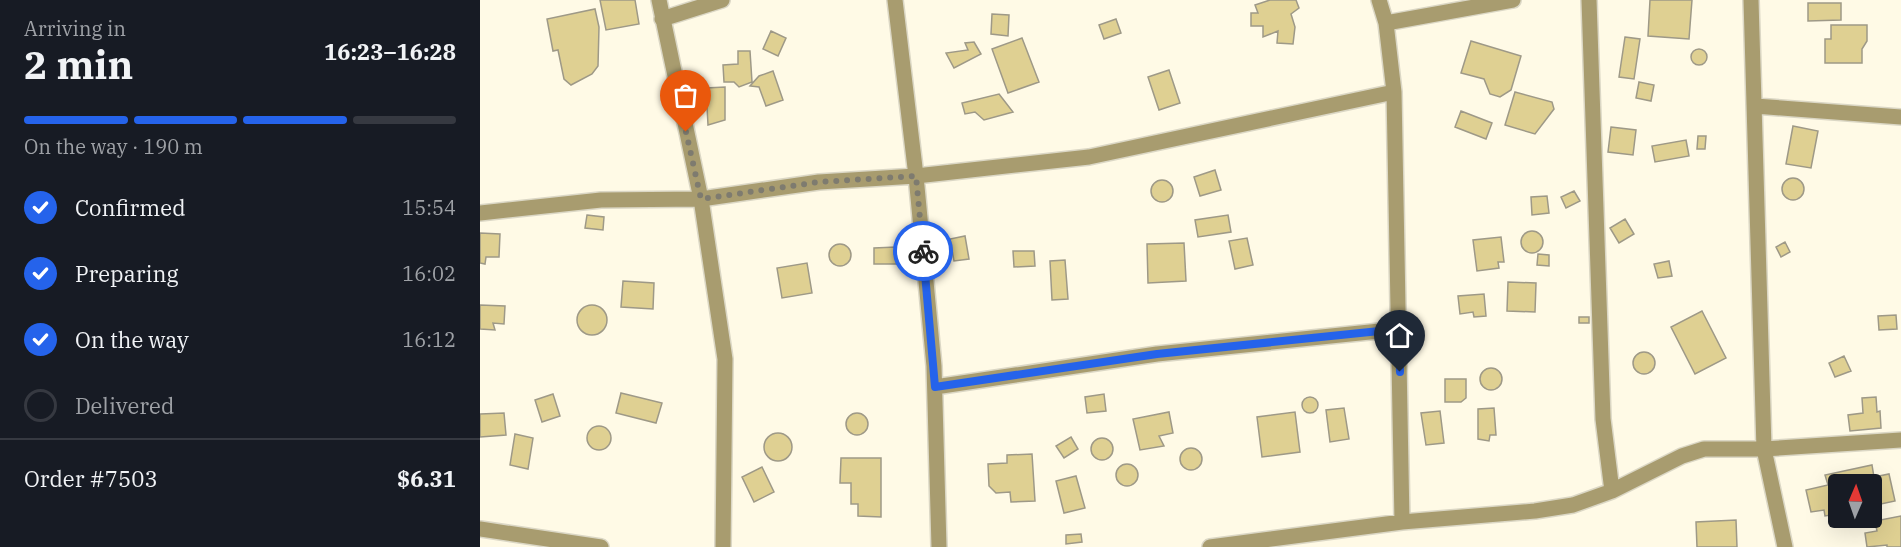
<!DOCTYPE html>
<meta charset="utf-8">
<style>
:root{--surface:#171b24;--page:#20242c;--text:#f1f3f6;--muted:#9ea1a6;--line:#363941;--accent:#2563eb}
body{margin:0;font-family:"IBM Plex Serif",serif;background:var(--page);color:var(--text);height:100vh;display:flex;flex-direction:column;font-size:22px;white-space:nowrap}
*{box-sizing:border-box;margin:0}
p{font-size:20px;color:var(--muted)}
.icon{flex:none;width:33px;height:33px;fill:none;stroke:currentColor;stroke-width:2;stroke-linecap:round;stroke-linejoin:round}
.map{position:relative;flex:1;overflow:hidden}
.side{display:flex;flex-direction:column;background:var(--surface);width:480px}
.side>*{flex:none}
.needle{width:39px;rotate:2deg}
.controls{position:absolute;left:1348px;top:474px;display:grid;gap:12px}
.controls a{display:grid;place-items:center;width:54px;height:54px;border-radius:6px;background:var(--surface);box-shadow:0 6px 24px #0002;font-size:30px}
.pin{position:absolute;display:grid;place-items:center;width:51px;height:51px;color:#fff;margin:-62px -26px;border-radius:50% 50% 50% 0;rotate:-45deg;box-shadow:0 0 6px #0007}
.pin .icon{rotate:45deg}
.courier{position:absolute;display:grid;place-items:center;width:60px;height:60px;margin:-30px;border:4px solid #2563eb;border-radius:50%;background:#fff;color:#222;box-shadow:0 2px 8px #0007}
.summary em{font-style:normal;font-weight:700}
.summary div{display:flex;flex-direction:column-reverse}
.summary{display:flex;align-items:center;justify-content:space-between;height:102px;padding:0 24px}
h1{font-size:39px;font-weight:700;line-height:45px}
.bar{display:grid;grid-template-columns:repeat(4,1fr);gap:9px 6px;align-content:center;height:72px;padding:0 24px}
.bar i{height:8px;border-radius:4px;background:var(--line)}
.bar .current{background:var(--accent)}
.bar p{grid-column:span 4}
.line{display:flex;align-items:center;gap:15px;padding:0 24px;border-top:2px solid var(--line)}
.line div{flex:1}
ol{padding:0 24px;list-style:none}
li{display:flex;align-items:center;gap:18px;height:66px}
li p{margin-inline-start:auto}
li .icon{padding:6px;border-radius:50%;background:var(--accent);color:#fff;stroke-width:4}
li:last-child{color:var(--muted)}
li i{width:33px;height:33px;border:3px solid var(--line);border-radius:50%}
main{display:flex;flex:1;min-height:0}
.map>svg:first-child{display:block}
.building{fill:#dfd092;stroke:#9e9987;stroke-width:1.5}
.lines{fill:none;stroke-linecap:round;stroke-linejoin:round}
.minor-casing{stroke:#dbd7c5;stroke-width:18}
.minor{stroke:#a89c6f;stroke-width:15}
.done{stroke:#7e7b6f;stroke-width:6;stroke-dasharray:0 10.8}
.route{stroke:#2563eb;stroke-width:8}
</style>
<main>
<section class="side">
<div class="summary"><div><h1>2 min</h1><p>Arriving in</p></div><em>16:23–16:28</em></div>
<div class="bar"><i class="current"></i><i class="current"></i><i class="current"></i><i></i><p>On the way · 190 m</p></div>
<ol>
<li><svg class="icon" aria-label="check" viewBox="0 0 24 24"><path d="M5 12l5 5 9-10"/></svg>Confirmed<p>15:54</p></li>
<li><svg class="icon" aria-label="check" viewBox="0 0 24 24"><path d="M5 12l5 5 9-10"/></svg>Preparing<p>16:02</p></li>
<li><svg class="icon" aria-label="check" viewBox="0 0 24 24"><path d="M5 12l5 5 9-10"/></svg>On the way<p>16:12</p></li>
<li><i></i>Delivered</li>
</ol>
<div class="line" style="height:78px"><div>Order #7503</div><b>$6.31</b></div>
</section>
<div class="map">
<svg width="1421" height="547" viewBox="0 0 1421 547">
<rect width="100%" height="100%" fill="#fffae6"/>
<path class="building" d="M 120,0 L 155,0 L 159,24 L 126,30 Z
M 790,0 L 816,0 L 819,8 L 811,14 L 815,27 L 813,44 L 797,43 L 798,31 L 783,37 L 783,26 L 771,26 L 771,13 L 778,13 L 775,5 Z
M 1170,0 L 1212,0 L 1209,39 L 1168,36 Z
M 1328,3 L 1361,3 L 1361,20 L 1328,21 Z
M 115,9 L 119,27 L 118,66 L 112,74 L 91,85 L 84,79 L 78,50 L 73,51 L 67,19 Z
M 512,14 L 529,15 L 528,36 L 511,34 Z
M 636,19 L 641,33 L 624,39 L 619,25 Z
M 1351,25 L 1387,25 L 1387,41 L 1382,49 L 1382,63 L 1345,63 L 1345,39 L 1351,39 Z
M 291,31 L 306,38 L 298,56 L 283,49 Z
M 1145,37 L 1160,39 L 1154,79 L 1139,77 Z
M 542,38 L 559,82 L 528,93 L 512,49 Z
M 991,41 L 1041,56 L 1031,90 L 1020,97 L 1010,94 L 1004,79 L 981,73 Z
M 494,42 L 501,54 L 474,68 L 466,53 L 488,50 L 485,43 Z
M1211 57a8 8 0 1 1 16 0a8 8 0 1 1-16 0Z
M 258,51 L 270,51 L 272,82 L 259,87 L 254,82 L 244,82 L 243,65 L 258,64 Z
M 689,70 L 700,103 L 679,110 L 668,77 Z
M 293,71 L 303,100 L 286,106 L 279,87 L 270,86 L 279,76 Z
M 1159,82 L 1174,85 L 1171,101 L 1156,98 Z
M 245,87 L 245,120 L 228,125 L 226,88 Z
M 1035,92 L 1072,102 L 1074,109 L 1055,134 L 1025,125 Z
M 519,94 L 533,112 L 504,120 L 495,112 L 485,114 L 482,103 Z
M 981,111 L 1012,123 L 1006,139 L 975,127 Z
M 1313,126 L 1338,131 L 1331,168 L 1306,164 Z
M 1131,127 L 1156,130 L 1153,155 L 1128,152 Z
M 1218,136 L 1226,136 L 1225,149 L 1217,149 Z
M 1206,140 L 1209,156 L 1175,162 L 1172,146 Z
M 735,170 L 741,190 L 720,196 L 714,177 Z
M1302 189a11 11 0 1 1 22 0a11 11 0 1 1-22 0Z
M671 191a11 11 0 1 1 22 0a11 11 0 1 1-22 0Z
M 1094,191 L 1100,201 L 1086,208 L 1081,197 Z
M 1067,196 L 1069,213 L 1052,215 L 1051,197 Z
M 107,215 L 124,217 L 123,230 L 105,228 Z
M 748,215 L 751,232 L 718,237 L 715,220 Z
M 1145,219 L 1154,234 L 1139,243 L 1130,228 Z
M1041 242a11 11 0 1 1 22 0a11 11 0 1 1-22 0Z
M 0,233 L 20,234 L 19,257 L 6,257 L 5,264 L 0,263 Z
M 485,236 L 489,259 L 474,261 L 470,239 Z
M 1021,237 L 1024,262 L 1018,262 L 1019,268 L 997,271 L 993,240 Z
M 767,238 L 773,265 L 755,269 L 749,241 Z
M 1305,242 L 1310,252 L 1301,257 L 1296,247 Z
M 704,243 L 706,281 L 668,283 L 667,244 Z
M349 255a11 11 0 1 1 22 0a11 11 0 1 1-22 0Z
M 416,247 L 417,264 L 394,264 L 394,248 Z
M 533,251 L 554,251 L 555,266 L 534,267 Z
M 1058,254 L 1069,255 L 1069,266 L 1057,265 Z
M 585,260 L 588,299 L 572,300 L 570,261 Z
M 1189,261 L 1192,276 L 1178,278 L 1174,264 Z
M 327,263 L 332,293 L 302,298 L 297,268 Z
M 143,281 L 174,283 L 173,309 L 141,307 Z
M 1028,282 L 1056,283 L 1055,312 L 1027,311 Z
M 1004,294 L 1006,316 L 994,317 L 993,312 L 980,314 L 978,296 Z
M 0,305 L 25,306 L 24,324 L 13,323 L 15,330 L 0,329 Z
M97 320a15 15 0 1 1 30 0a15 15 0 1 1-30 0Z
M 1222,311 L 1246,358 L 1215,374 L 1191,327 Z
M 1416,315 L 1417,329 L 1399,330 L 1398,316 Z
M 1099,317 L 1109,317 L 1109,323 L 1099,323 Z
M1153 363a11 11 0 1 1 22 0a11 11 0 1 1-22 0Z
M 1364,356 L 1371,371 L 1355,377 L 1349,363 Z
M1000 379a11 11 0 1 1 22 0a11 11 0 1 1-22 0Z
M 965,379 L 986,379 L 986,398 L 981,402 L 965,402 Z
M 141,393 L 182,403 L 176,423 L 136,413 Z
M 73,394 L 80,416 L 62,422 L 55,400 Z
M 624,394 L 626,411 L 607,413 L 605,397 Z
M 1396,397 L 1397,412 L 1400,411 L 1401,428 L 1370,431 L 1368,415 L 1383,413 L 1382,398 Z
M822 405a8 8 0 1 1 16 0a8 8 0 1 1-16 0Z
M 864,408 L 869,439 L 850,442 L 846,410 Z
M 1014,408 L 1016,435 L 1010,435 L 1009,441 L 998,439 L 998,409 Z
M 960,411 L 964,443 L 946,445 L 941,413 Z
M 689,412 L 693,433 L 679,436 L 684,446 L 660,450 L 653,419 Z
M 815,412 L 820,452 L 782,457 L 777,417 Z
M366 424a11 11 0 1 1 22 0a11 11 0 1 1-22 0Z
M 24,413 L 26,435 L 0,437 L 0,414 Z
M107 438a12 12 0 1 1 24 0a12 12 0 1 1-24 0Z
M284 447a14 14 0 1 1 28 0a14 14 0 1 1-28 0Z
M 35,434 L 53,438 L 48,469 L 30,465 Z
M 591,437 L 598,449 L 584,458 L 576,446 Z
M611 449a11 11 0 1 1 22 0a11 11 0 1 1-22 0Z
M700 459a11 11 0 1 1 22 0a11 11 0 1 1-22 0Z
M 552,454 L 555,501 L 531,502 L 530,492 L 516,493 L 509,486 L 508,464 L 527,463 L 527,455 Z
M 361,458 L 401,458 L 401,517 L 378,516 L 378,504 L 371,504 L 371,483 L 360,483 Z
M636 475a11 11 0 1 1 22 0a11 11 0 1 1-22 0Z
M 1392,465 L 1394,477 L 1409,474 L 1415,501 L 1396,505 L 1397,510 L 1392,511 L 1392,484 L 1359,484 L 1359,518 L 1369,518 L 1370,521 L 1359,524 L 1357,514 L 1345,516 L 1344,510 L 1331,512 L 1326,490 L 1348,485 L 1345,475 Z
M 282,467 L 294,492 L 274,502 L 262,477 Z
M 596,476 L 605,508 L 584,513 L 576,481 Z
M 1421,516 L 1421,547 L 1407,547 L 1407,545 L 1387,547 L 1385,533 L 1397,531 L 1395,521 Z
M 1256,520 L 1257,547 L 1217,547 L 1216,522 Z
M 601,534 L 602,542 L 586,544 L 586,535 Z"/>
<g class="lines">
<defs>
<path id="minor" d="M 179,0 L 221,199 L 245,359 L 243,547
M 415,0 L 436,176 L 454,366 L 459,547
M 899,0 L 906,23 L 914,92 L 922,522
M 1109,0 L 1123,419 L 1132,491
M 1271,0 L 1284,449 L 1305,547
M 182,19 L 242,0
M 906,23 L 1033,0
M 1275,106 L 1421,117
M 0,213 L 121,200 L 221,199 L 339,182 L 436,176 L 609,157 L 914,92
M 455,387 L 677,354 L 919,329
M 0,529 L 121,547
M 730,547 L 922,522 L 1055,511 L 1093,505 L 1132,491 L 1202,456 L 1224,449 L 1284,449 L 1421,440"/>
</defs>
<use href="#minor" class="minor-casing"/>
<use href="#minor" class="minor"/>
</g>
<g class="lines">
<path class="done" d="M 206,132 L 221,199 L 339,182 L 436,176 L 443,251"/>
<path class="route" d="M 443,251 L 455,387 L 677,354 L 919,329 L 920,372"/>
</g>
</svg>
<div class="controls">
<a><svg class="needle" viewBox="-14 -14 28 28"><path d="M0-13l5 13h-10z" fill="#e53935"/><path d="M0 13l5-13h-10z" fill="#9ea1a6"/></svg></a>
</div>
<div class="pin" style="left:206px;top:132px;background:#ea580c"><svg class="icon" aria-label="bag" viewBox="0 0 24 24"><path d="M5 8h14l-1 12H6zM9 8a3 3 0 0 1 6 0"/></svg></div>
<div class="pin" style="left:920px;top:372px;background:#1f2937"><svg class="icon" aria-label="home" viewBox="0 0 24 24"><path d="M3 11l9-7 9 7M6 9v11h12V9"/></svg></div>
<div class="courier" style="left:443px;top:251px"><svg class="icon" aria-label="bike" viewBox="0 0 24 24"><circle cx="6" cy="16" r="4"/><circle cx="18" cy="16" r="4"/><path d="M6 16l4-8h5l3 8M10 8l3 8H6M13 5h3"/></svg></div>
</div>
</main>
